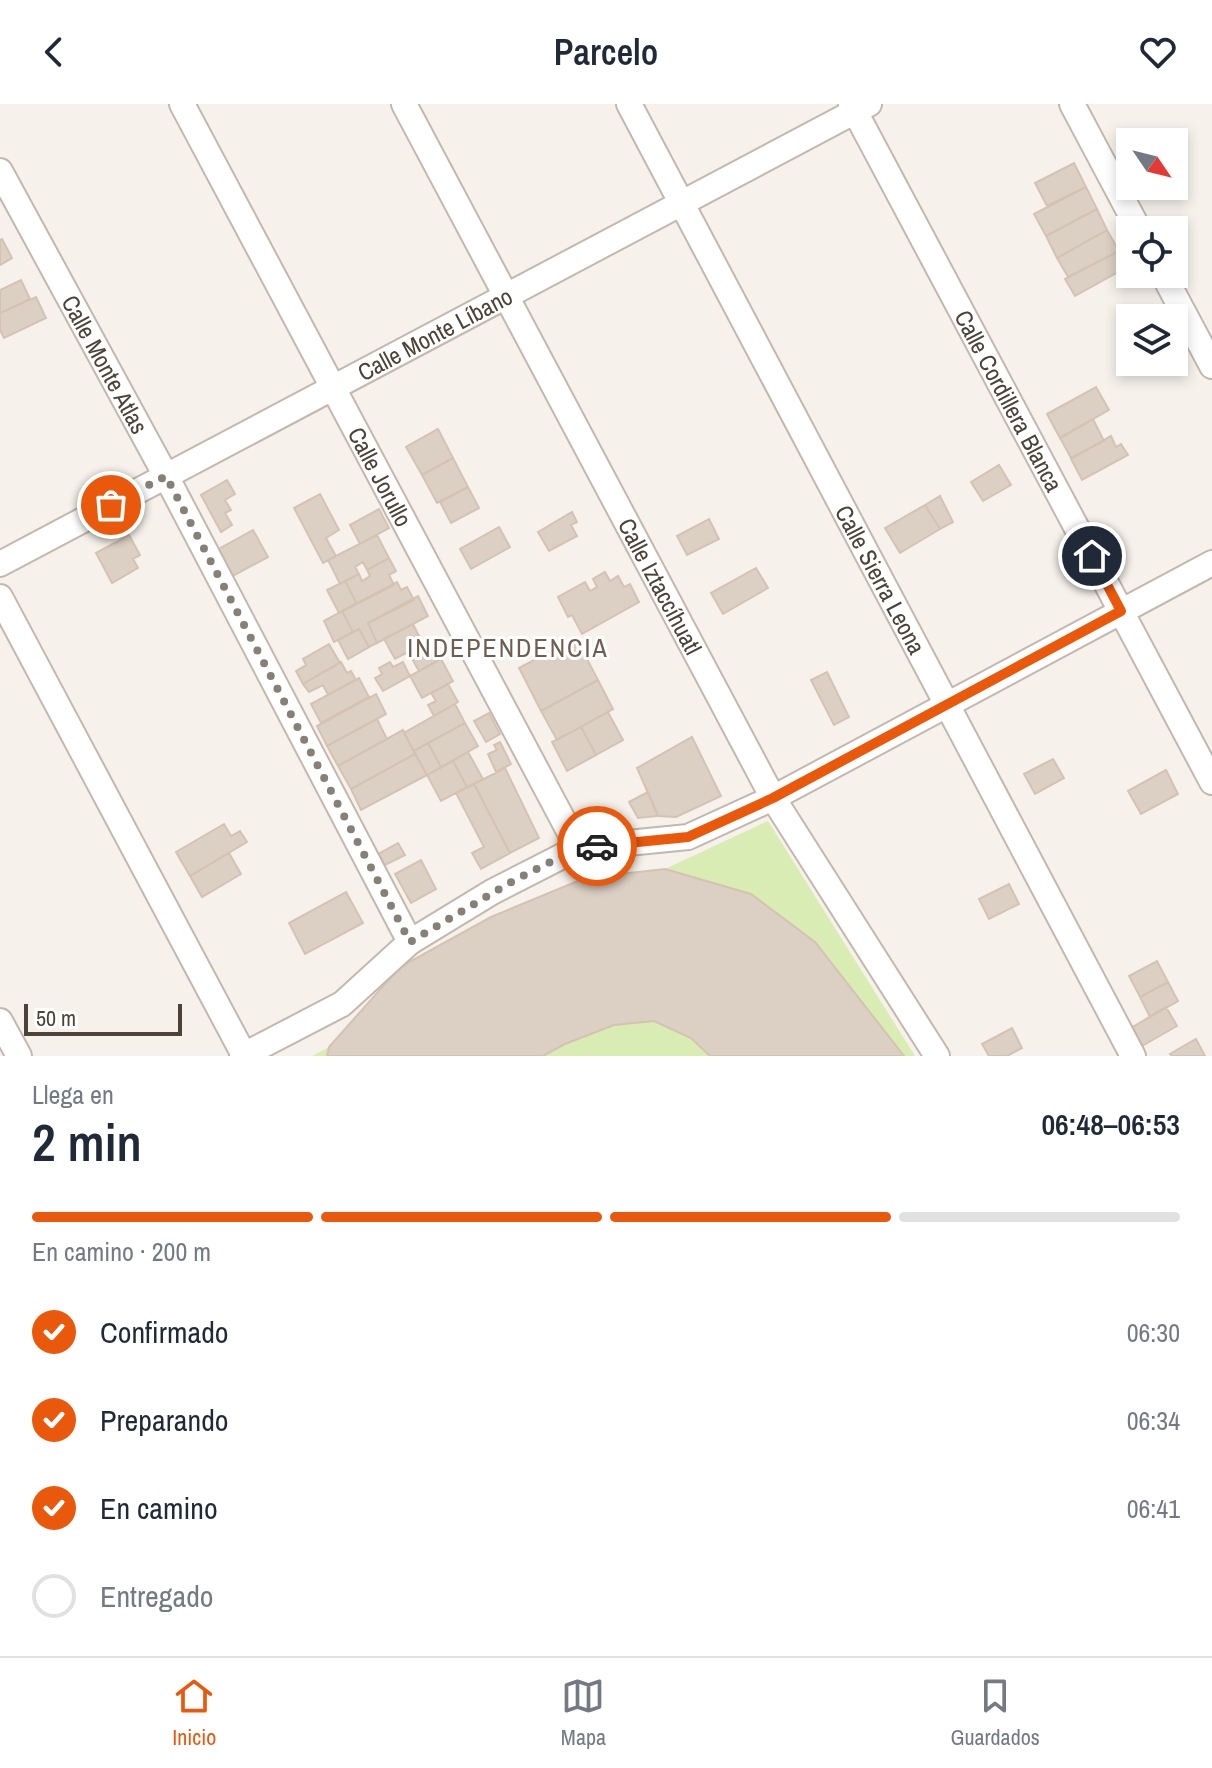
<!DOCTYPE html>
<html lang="es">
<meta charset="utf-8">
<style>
:root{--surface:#fff;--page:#f2f2f3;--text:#1f2937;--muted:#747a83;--line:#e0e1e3;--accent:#ea580c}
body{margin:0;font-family:"Archivo Narrow",sans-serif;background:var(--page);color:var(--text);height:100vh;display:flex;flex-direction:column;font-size:30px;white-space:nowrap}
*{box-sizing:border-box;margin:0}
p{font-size:26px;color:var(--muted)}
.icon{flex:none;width:44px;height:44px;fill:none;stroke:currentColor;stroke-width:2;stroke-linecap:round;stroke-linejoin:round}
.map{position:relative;height:952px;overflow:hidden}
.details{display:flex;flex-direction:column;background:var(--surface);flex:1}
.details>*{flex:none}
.needle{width:52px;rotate:125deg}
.fabs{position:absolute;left:1116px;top:24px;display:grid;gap:16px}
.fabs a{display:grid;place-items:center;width:72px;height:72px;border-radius:0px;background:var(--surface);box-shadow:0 4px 12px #0003;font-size:40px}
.scale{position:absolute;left:24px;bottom:20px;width:158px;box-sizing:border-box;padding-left:8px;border:4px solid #4b4238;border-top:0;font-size:22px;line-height:28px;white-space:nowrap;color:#4b4238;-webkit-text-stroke:6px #fff;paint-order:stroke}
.pin{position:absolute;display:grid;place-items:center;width:68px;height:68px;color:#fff;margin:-34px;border:4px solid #fff;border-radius:50%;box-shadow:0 2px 8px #0007}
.courier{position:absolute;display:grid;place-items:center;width:80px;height:80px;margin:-40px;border:6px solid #ea580c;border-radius:50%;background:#fff;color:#222;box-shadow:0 2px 10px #0007}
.head em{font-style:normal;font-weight:600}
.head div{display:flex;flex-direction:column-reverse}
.head{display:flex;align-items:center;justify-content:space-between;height:136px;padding:0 32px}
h1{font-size:52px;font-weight:600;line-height:60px}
.bar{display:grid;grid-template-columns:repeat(4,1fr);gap:12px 8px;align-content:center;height:96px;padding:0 32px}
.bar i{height:10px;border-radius:6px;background:var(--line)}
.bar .selected{background:var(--accent)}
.bar p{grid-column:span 4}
ol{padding:0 32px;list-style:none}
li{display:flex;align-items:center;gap:24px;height:88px}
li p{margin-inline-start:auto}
li .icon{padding:8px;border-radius:50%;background:var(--accent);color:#fff;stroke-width:4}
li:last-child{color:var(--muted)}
li i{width:44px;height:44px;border:4px solid var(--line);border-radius:50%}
header{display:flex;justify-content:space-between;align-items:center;height:104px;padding:0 32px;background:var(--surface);font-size:36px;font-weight:600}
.tab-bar{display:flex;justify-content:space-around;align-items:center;height:112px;border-top:2px solid var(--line);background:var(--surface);font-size:22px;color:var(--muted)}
.tab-bar a{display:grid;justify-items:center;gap:4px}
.tab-bar .selected{color:var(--accent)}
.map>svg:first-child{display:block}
.green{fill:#d9ecb3}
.building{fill:#dccfc3;stroke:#d4c3b3;stroke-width:2}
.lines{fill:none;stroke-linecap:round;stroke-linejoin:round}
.minor-casing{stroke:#c3b8ad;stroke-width:28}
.minor{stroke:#fff;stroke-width:24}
.done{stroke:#878077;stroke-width:8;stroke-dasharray:0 14.4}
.route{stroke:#ea580c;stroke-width:10}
.labels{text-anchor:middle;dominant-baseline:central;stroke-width:6;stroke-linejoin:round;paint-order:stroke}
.street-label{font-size:24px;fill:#4b4238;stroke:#fff}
.neighbourhood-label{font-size:26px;letter-spacing:2px;fill:#6f5e4f;stroke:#fff}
</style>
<header><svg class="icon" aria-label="back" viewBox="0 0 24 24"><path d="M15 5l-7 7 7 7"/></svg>Parcelo<svg class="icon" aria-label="heart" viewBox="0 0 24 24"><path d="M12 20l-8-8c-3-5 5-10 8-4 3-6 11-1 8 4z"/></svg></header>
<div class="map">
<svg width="1212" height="952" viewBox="0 0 1212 952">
<rect width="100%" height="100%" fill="#f6f2eb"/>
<path class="green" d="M 768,717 L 915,952 L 312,952 L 329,943 L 400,863 L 491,813 L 665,765 Z"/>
<path class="building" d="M 1074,59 L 1086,83 L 1047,102 L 1035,79 Z
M 1086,83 L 1097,105 L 1046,132 L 1034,110 Z
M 1097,105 L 1107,126 L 1057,154 L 1046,132 Z
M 1107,126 L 1119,147 L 1068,173 L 1057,154 Z
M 2,135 L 12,154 L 0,161 L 0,136 Z
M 1119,147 L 1127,163 L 1075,192 L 1065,175 Z
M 21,176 L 30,195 L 0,209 L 0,186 Z
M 36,193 L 46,214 L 4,234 L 0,226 L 0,209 Z
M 1096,283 L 1109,306 L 1060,334 L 1047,310 Z
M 1093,315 L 1104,337 L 1071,354 L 1060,334 Z
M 438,325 L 453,354 L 422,371 L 406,343 Z
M 1111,332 L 1116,343 L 1121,340 L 1128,351 L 1082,376 L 1071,355 Z
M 453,354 L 468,383 L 437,399 L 422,371 Z
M 999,361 L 1011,381 L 983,397 L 971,378 Z
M 227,376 L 235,390 L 225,396 L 231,406 L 225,409 L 232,421 L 221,428 L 201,391 Z
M 468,383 L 479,404 L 451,419 L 440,398 Z
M 320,390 L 339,426 L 326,434 L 336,452 L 323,459 L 294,404 Z
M 940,392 L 953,418 L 940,425 L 925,401 Z
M 925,401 L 940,425 L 900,449 L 885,424 Z
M 379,405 L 389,424 L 360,440 L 350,421 Z
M 572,408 L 577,418 L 571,421 L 577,432 L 549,447 L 538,428 Z
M 709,415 L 719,435 L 687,451 L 677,432 Z
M 499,423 L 510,443 L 471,465 L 460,445 Z
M 253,426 L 268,453 L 231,473 L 217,446 Z
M 129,431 L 140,451 L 133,455 L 138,464 L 112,479 L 96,449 Z
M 377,431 L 389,454 L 367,466 L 363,458 L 355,463 L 359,470 L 340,480 L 328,456 Z
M 389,454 L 396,467 L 389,471 L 394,481 L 357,500 L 345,477 L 359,470 L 362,477 L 370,472 L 367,466 Z
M 756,464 L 768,484 L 723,510 L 711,489 Z
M 605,468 L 610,477 L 618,472 L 624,483 L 630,480 L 639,498 L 582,530 L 572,511 L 568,513 L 558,493 L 585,478 L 590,487 L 597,483 L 593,475 Z
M 345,477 L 357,500 L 339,509 L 327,486 Z
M 397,478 L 401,486 L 407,483 L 414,496 L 368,519 L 377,539 L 369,543 L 359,525 L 353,528 L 342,507 Z
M 418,492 L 428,512 L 377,539 L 368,519 Z
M 342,507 L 353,528 L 334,538 L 324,517 Z
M 413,520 L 423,540 L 395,555 L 384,535 Z
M 359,525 L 369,543 L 348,555 L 338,536 Z
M 576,534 L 598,576 L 541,607 L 519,564 Z
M 426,538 L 436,557 L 419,567 L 408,548 Z
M 329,540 L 340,559 L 303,580 L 296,567 L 306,561 L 303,555 Z
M 441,555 L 453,577 L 422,594 L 410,572 Z
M 341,558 L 347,569 L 351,567 L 356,576 L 328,591 L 323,581 L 309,588 L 303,580 Z
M 390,558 L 393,563 L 403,558 L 410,572 L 383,587 L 375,574 L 382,570 L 379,564 Z
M 827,568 L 849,613 L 834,621 L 811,576 Z
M 359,574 L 369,593 L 321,619 L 311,600 Z
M 598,576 L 613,605 L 557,636 L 541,607 Z
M 448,580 L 458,598 L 434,612 L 428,601 L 436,597 L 431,589 Z
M 376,590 L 386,610 L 327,642 L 317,622 Z
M 455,600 L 465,619 L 414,647 L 404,629 Z
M 608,608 L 623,636 L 596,651 L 581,623 Z
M 489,609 L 500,630 L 486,638 L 474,617 Z
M 377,615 L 387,635 L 338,662 L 327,642 Z
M 465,619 L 478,642 L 441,663 L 428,639 Z
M 581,623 L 596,651 L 567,667 L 552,638 Z
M 403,626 L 415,650 L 351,685 L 338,662 Z
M 692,633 L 721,692 L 676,713 L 658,712 L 637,664 Z
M 500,638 L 511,660 L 496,668 L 488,650 L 497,646 L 494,641 Z
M 428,639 L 441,663 L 427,671 L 414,647 Z
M 468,648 L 483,675 L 467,683 L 453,657 Z
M 415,650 L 427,671 L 361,706 L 351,685 Z
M 1053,655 L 1064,674 L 1035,690 L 1024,670 Z
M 453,657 L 467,683 L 441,697 L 427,671 Z
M 505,664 L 539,734 L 510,749 L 474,680 Z
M 1166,666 L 1178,690 L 1141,710 L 1128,687 Z
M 474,680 L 510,749 L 481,765 L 472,749 L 484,743 L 456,689 Z
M 648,688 L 658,712 L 638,714 L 629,698 Z
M 224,720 L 231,732 L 240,727 L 247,738 L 190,772 L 176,748 Z
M 398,739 L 405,751 L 385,761 L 378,750 Z
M 229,749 L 241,770 L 202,793 L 190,772 Z
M 421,756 L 436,785 L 411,799 L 395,770 Z
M 665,765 L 751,790 L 815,838 L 904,952 L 710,952 L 691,934 L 654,917 L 614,921 L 565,940 L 543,952 L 327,952 L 329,943 L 400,863 L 491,813 L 585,774 Z
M 1009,780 L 1019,800 L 989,815 L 979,795 Z
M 346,788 L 363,819 L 305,850 L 289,819 Z
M 1157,857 L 1168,878 L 1140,893 L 1129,872 Z
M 1168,878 L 1178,897 L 1150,913 L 1140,893 Z
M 1166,903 L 1177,922 L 1142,942 L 1131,924 Z
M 1012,924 L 1022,944 L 1007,952 L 989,952 L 982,940 Z
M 1196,935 L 1205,952 L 1172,952 L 1170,950 Z"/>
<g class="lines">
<defs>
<g id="minor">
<path id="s1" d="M 182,0 L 578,744"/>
<path id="s2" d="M 404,0 L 773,694 L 937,952"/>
<path id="s3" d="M 629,0 L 1133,952"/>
<path id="s4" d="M 851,0 L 1212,678"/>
<path d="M 1072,0 L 1139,126"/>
<path id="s5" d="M 0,67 L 166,372 L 410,838"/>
<path d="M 1163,170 L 1212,262"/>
<path id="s6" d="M 0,460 L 869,0"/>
<path d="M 0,493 L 244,951"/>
<path d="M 0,917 L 19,952"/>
<path d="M 242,952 L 342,900 L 410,838 L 492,788 L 578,744 L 688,733 L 773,694 L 1212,459"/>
</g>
</defs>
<use href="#minor" class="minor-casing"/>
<use href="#minor" class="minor"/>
</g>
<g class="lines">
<path class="done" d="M 111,401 L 166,372 L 410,838 L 513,777 L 578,744 L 597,742"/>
<path class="route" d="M 597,742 L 688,733 L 773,694 L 1121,507 L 1092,452"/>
</g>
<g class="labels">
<g class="street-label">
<text stroke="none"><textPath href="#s6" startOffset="492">Calle Monte Líbano</textPath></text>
<text stroke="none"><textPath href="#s5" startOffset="220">Calle Monte Atlas</textPath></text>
<text stroke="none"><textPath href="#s4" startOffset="336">Calle Cordillera Blanca</textPath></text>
<text stroke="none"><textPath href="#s1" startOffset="422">Calle Jorullo</textPath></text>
<text stroke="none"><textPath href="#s3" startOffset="538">Calle Sierra Leona</textPath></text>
<text stroke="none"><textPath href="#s2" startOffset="546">Calle Iztaccíhuatl</textPath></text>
</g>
<g class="neighbourhood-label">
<text x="508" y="543">INDEPENDENCIA</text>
</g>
</g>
</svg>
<div class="fabs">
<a><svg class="needle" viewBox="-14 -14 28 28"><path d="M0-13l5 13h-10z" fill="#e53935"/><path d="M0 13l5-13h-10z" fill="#747a83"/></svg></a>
<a><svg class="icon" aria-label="locate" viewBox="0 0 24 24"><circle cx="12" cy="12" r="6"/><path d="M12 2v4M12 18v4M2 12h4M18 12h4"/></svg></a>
<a><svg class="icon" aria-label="layers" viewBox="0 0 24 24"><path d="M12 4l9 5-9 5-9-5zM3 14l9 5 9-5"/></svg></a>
</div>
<div class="scale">50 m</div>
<div class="pin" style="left:111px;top:401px;background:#ea580c"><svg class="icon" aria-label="bag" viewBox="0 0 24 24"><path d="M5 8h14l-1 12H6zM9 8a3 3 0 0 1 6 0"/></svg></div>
<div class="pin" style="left:1092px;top:452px;background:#1f2937"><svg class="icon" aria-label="home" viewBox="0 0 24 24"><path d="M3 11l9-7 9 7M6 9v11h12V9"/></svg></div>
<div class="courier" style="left:597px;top:742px"><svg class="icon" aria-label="car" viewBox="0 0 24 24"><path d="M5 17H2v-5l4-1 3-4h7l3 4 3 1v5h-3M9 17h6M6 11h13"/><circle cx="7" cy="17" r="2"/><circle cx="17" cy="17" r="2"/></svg></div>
</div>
<section class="details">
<div class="head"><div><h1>2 min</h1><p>Llega en</p></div><em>06:48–06:53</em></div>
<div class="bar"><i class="selected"></i><i class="selected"></i><i class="selected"></i><i></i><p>En camino · 200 m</p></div>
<ol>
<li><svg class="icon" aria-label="check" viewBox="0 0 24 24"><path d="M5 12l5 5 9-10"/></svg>Confirmado<p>06:30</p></li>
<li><svg class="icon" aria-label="check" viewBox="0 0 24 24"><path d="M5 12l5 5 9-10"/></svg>Preparando<p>06:34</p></li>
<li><svg class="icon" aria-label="check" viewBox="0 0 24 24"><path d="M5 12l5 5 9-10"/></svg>En camino<p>06:41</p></li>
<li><i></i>Entregado</li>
</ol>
</section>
<nav class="tab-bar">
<a class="selected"><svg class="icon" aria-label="home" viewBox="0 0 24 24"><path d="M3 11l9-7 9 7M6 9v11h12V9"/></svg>Inicio</a>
<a><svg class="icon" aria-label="map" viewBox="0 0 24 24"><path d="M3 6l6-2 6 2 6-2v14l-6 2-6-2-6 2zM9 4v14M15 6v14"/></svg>Mapa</a>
<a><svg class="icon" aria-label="saved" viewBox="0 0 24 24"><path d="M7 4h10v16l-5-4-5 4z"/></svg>Guardados</a>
</nav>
